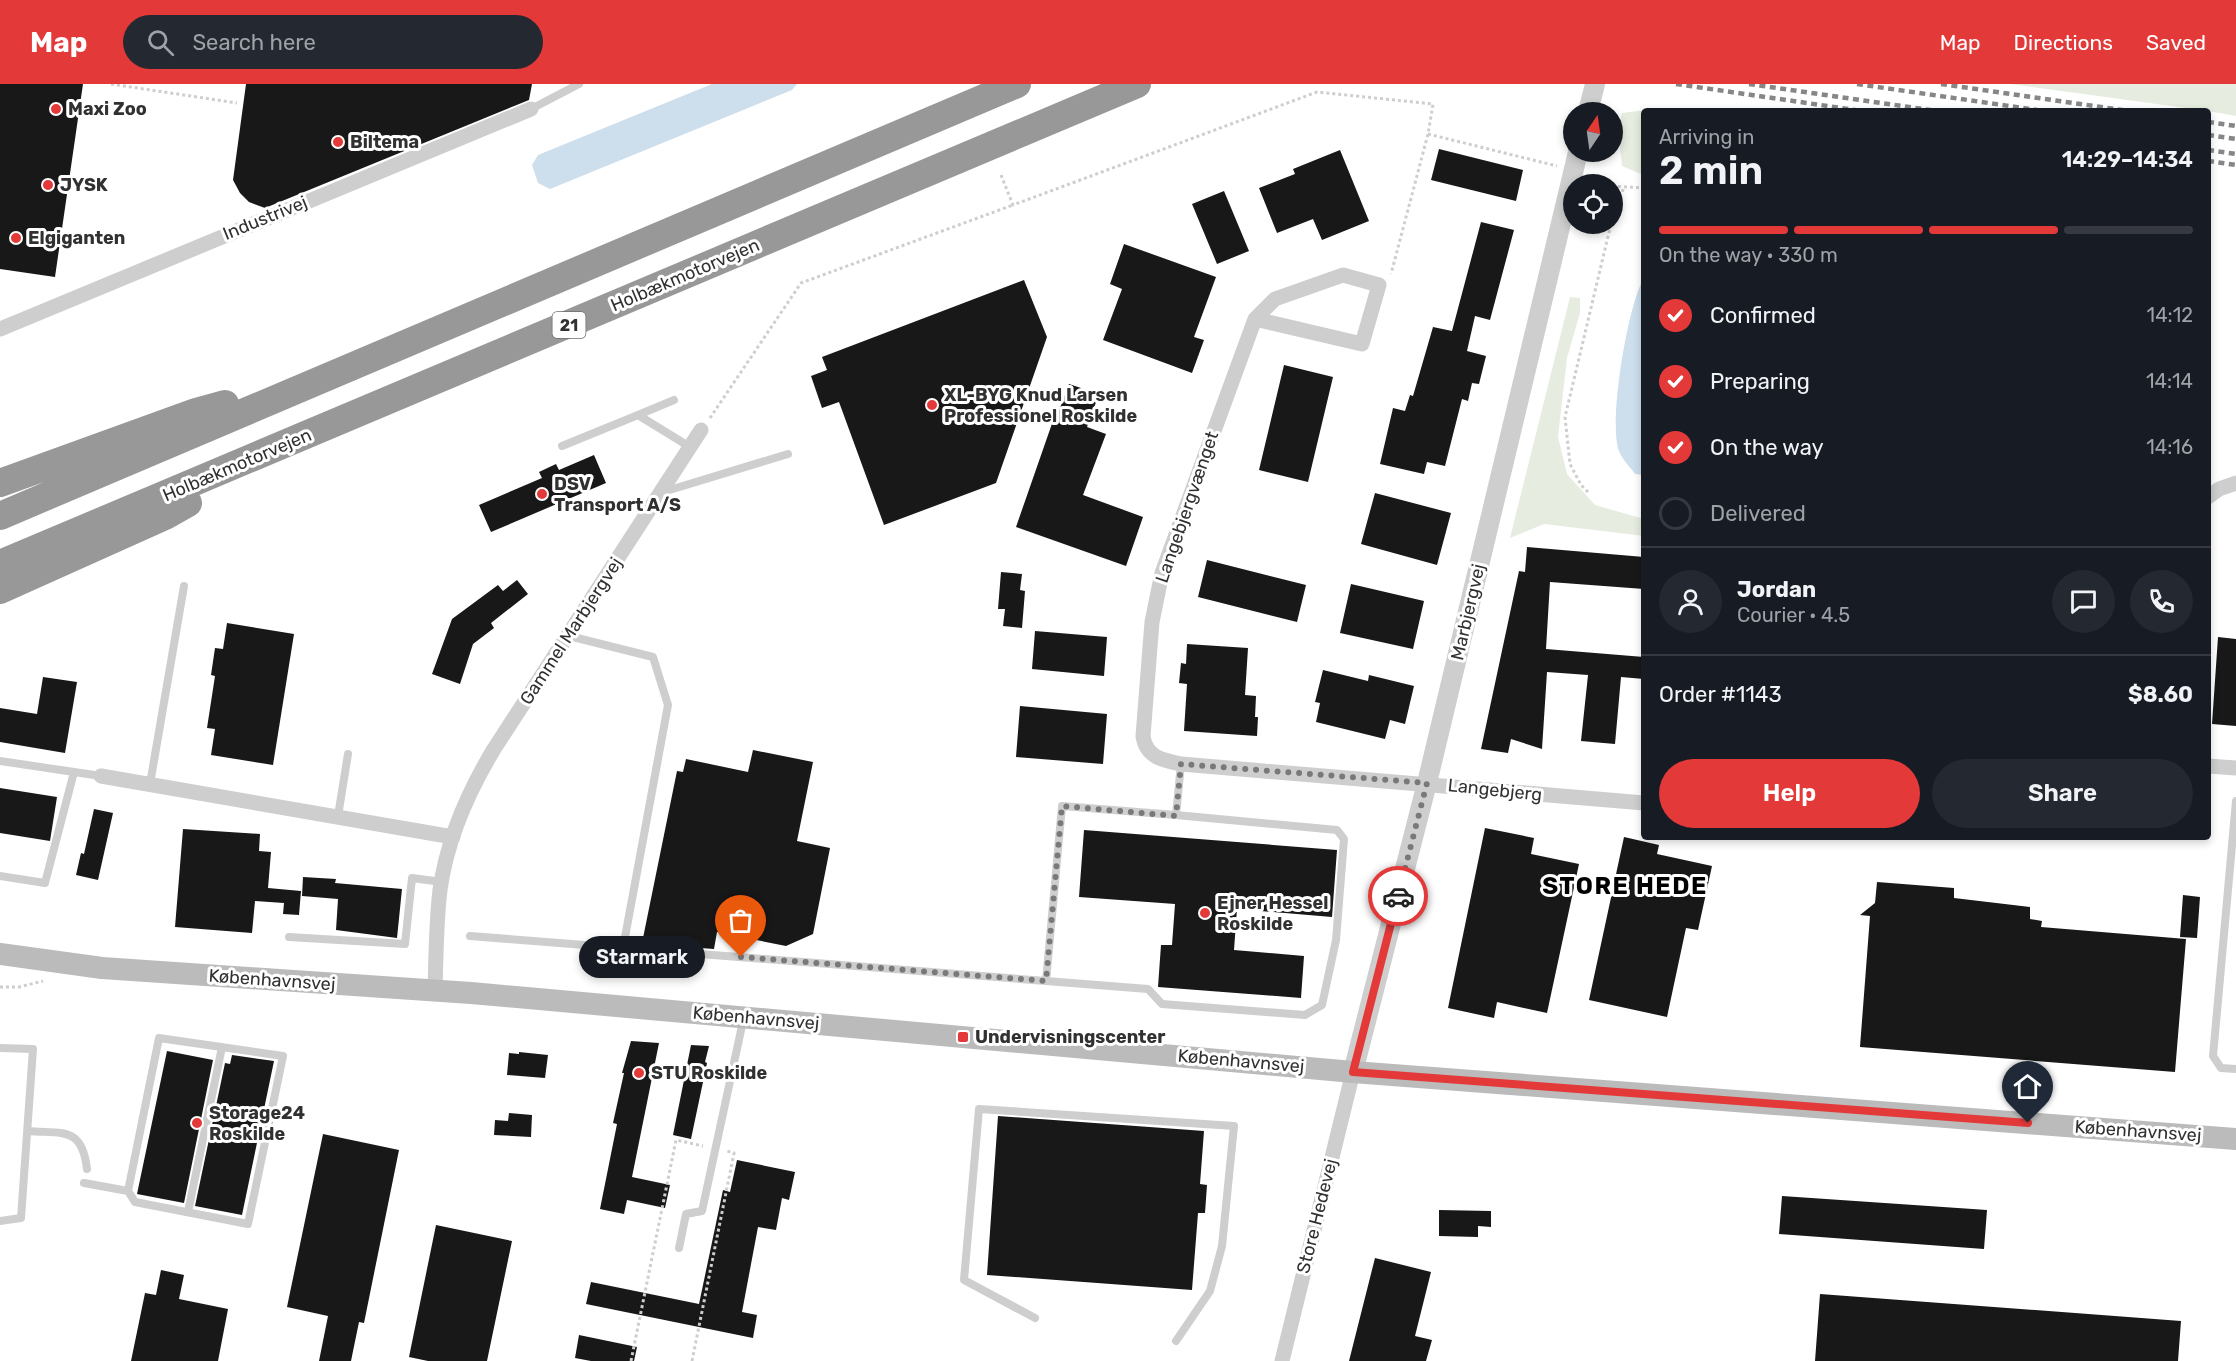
<!DOCTYPE html>
<meta charset="utf-8">
<style>
:root{--surface:#171b24;--page:#242831;--text:#f1f3f6;--muted:#9ea1a6;--line:#363941;--accent:#e33939}
body{margin:0;font-family:Rubik,sans-serif;background:var(--page);color:var(--text);height:100vh;display:flex;flex-direction:column;font-size:22px;white-space:nowrap}
*{box-sizing:border-box;margin:0}
p{font-size:20px;color:var(--muted)}
.icon{flex:none;width:33px;height:33px;fill:none;stroke:currentColor;stroke-width:2;stroke-linecap:round;stroke-linejoin:round}
.map{position:relative;flex:1;overflow:hidden}
.panel{position:absolute;left:1641px;top:24px;width:570px;height:732px;display:flex;flex-direction:column;background:var(--surface);border-radius:6px;box-shadow:0 3px 9px #0003}
.panel>*{flex:none}
.needle{width:39px;rotate:13deg}
.controls{position:absolute;left:1563px;top:18px;display:grid;gap:12px}
.controls a{display:grid;place-items:center;width:60px;height:60px;border-radius:50%;background:var(--surface);box-shadow:0 3px 9px #0003;font-size:30px}
.pin{position:absolute;display:grid;place-items:center;width:51px;height:51px;color:#fff;margin:-62px -26px;border-radius:50% 50% 50% 0;rotate:-45deg;box-shadow:0 0 6px #0007}
.pin .icon{rotate:45deg}
.courier{position:absolute;display:grid;place-items:center;width:60px;height:60px;margin:-30px;border:4px solid #e33939;border-radius:50%;background:#fff;color:#222;box-shadow:0 2px 8px #0007}
.bubble{position:absolute;height:42px;border-radius:21px;background:var(--surface);box-shadow:0 3px 9px #0003;font-size:20px;font-weight:600;line-height:42px;text-align:center}
.headline em{font-style:normal;font-weight:600}
.headline div{display:flex;flex-direction:column-reverse}
.headline{display:flex;align-items:center;justify-content:space-between;height:102px;padding:0 18px}
h1{font-size:39px;font-weight:600;line-height:45px}
.bar{display:grid;grid-template-columns:repeat(4,1fr);gap:9px 6px;align-content:center;height:72px;padding:0 18px}
.bar i{height:8px;border-radius:4px;background:var(--line)}
.bar .active{background:var(--accent)}
.bar p{grid-column:span 4}
.line{display:flex;align-items:center;gap:15px;padding:0 18px;border-top:2px solid var(--line)}
.line div{flex:1}
.round{display:grid;place-items:center;flex:none;width:63px;height:63px;border-radius:32px;background:var(--page)}
ol{padding:0 18px;list-style:none}
li{display:flex;align-items:center;gap:18px;height:66px}
li p{margin-inline-start:auto}
li .icon{padding:6px;border-radius:50%;background:var(--accent);color:#fff;stroke-width:4}
li:last-child{color:var(--muted)}
li i{width:33px;height:33px;border:3px solid var(--line);border-radius:50%}
.action{display:flex;gap:12px;margin-top:auto;padding:12px 18px}
.action a{flex:1;height:69px;border-radius:36px;background:var(--accent);color:#fff;font-size:24px;font-weight:600;line-height:69px;text-align:center}
.action a+a{background:var(--page);color:var(--text)}
header{display:flex;align-items:center;gap:36px;box-sizing:border-box;height:84px;padding:0 30px;background:var(--accent);color:#fff}
header strong{font-size:28px}
nav{display:flex;gap:33px;margin-inline-start:auto;font-size:21px}
.search{width:420px;height:54px;background:var(--page);display:flex;align-items:center;gap:15px;box-sizing:border-box;padding:0 21px;border-radius:33px;color:var(--muted);font-size:22px}
.map>svg:first-child{display:block}
.green{fill:#e6ede0}
.water{fill:#cddeec}
.building{fill:#181818}
.lines{fill:none;stroke-linecap:round;stroke-linejoin:round}
.path{stroke:#cecece;stroke-width:3;stroke-dasharray:3 3;stroke-linecap:butt}
.service{stroke:#cecece;stroke-width:8}
.minor{stroke:#cecece;stroke-width:15}
.tertiary{stroke:#cecece;stroke-width:20}
.secondary{stroke:#bbb;stroke-width:22}
.motorway{stroke:#989898;stroke-width:28}
.rail{stroke:#868686;stroke-width:4.5;stroke-dasharray:6 4.5;stroke-linecap:butt}
.done{stroke:#797979;stroke-width:6;stroke-dasharray:0 10.8}
.route{stroke:#e33939;stroke-width:8}
.poi-dot{fill:#e33939;stroke:#fff;stroke-width:2}
.labels{text-anchor:middle;dominant-baseline:central;stroke-width:6;stroke-linejoin:round;paint-order:stroke}
.shield{fill:#fff;stroke:#6f6f6f;stroke-width:1.5}
.shield-label{font-size:16px;font-weight:bold;fill:#313131}
.poi-label{font-size:18px;font-weight:bold;fill:#313131;stroke:#fff;text-anchor:start}
.street-label{font-size:18px;fill:#313131;stroke:#fff}
.district-label{font-size:24px;font-weight:bold;letter-spacing:1.5px;fill:#000;stroke:#fff}
</style>
<header>
<strong>Map</strong>
<div class="search"><svg class="icon" aria-label="search" viewBox="0 0 24 24"><circle cx="10" cy="10" r="6"/><path d="M15 15l6 6"/></svg>Search here</div>
<nav><a>Map</a><a>Directions</a><a>Saved</a></nav>
</header>
<div class="map">
<svg width="2236" height="1277" viewBox="0 0 2236 1277">
<rect width="100%" height="100%" fill="#fff"/>
<path class="green" d="M 2010,0 L 2236,0 L 2236,32 L 2208,27 Z
M 1654,25 L 1666,27 L 1644,27 L 1644,89 L 1641,90 L 1622,82 L 1618,45 L 1622,29 Z
M 1570,213 L 1580,214 L 1580,229 L 1567,274 L 1558,353 L 1567,390 L 1595,421 L 1644,435 L 1644,452 L 1544,440 L 1510,454 Z"/>
<path class="water" d="M 712,0 L 797,0 L 792,6 L 550,105 L 538,99 L 532,81 L 538,71 Z
M 1644,194 L 1644,391 L 1635,390 C 1630,383 1622,375 1619,367 C 1608,339 1628,219 1644,194 Z"/>
<path class="building" d="M 0,0 L 83,0 L 55,193 L 0,185 Z
M 246,0 L 532,0 L 529,16 L 265,124 L 249,118 L 240,109 L 233,96 Z
M 1439,65 L 1523,86 L 1516,117 L 1431,96 Z
M 1340,66 L 1369,137 L 1322,156 L 1313,135 L 1277,149 L 1259,104 L 1295,90 L 1293,85 Z
M 1224,107 L 1249,167 L 1217,180 L 1192,120 Z
M 1481,138 L 1514,146 L 1490,236 L 1475,232 L 1467,267 L 1486,272 L 1479,300 L 1472,299 L 1468,317 L 1462,315 L 1445,382 L 1427,378 L 1424,390 L 1380,380 L 1393,324 L 1405,327 L 1410,311 L 1413,312 L 1433,243 L 1452,247 Z
M 1124,160 L 1216,193 L 1194,253 L 1204,256 L 1192,289 L 1103,256 L 1122,205 L 1110,200 Z
M 1024,196 L 1047,253 L 996,399 L 884,441 L 839,318 L 822,324 L 811,292 L 827,286 L 822,273 Z
M 1284,281 L 1333,293 L 1308,398 L 1259,386 Z
M 1069,300 L 1099,310 L 1087,343 L 1106,350 L 1083,411 L 1143,433 L 1126,482 L 1016,443 L 1055,331 L 1057,332 Z
M 594,371 L 606,399 L 491,448 L 479,421 L 542,394 L 539,388 L 556,380 L 559,386 Z
M 1375,409 L 1451,429 L 1437,481 L 1361,460 Z
M 1527,463 L 1644,473 L 1644,505 L 1550,498 L 1546,565 L 1644,573 L 1644,595 L 1621,593 L 1615,660 L 1581,657 L 1588,591 L 1547,588 L 1542,665 L 1511,655 L 1508,669 L 1481,665 L 1519,487 L 1525,488 Z
M 1207,476 L 1306,501 L 1297,538 L 1198,513 Z
M 1001,488 L 1022,490 L 1020,506 L 1025,507 L 1022,544 L 1003,542 L 1005,525 L 998,525 Z
M 517,496 L 528,510 L 491,539 L 494,544 L 473,560 L 460,600 L 432,590 L 452,535 L 498,501 L 503,507 Z
M 1351,500 L 1424,517 L 1413,565 L 1340,549 Z
M 227,539 L 294,550 L 273,681 L 211,671 L 215,645 L 207,644 L 215,592 L 211,591 L 215,564 L 223,565 Z
M 1035,547 L 1107,553 L 1104,592 L 1032,585 Z
M 2218,553 L 2236,555 L 2236,642 L 2212,640 Z
M 1187,560 L 1248,564 L 1245,611 L 1256,612 L 1255,633 L 1258,633 L 1257,652 L 1184,647 L 1187,600 L 1179,599 L 1181,579 L 1186,580 Z
M 1323,586 L 1368,597 L 1369,591 L 1414,602 L 1405,640 L 1390,636 L 1385,655 L 1316,638 L 1320,619 L 1315,618 Z
M 43,593 L 77,598 L 65,669 L 0,658 L 0,624 L 37,630 Z
M 1020,622 L 1107,630 L 1103,680 L 1016,673 Z
M 753,666 L 813,678 L 797,757 L 830,764 L 813,850 L 786,862 L 717,848 L 714,865 L 687,863 L 643,854 L 677,687 L 683,688 L 686,675 L 748,688 Z
M 0,704 L 57,713 L 50,757 L 0,749 Z
M 94,725 L 113,729 L 98,796 L 76,791 L 81,769 L 84,770 Z
M 1485,744 L 1534,754 L 1531,770 L 1579,780 L 1547,929 L 1497,918 L 1494,934 L 1448,924 Z
M 183,745 L 260,750 L 259,767 L 271,768 L 268,804 L 301,807 L 299,831 L 283,830 L 284,819 L 255,817 L 252,849 L 175,843 Z
M 1084,746 L 1337,766 L 1332,833 L 1237,825 L 1234,866 L 1304,872 L 1301,914 L 1158,903 L 1161,861 L 1172,861 L 1175,820 L 1079,813 Z
M 1624,753 L 1659,761 L 1657,770 L 1712,782 L 1698,846 L 1686,844 L 1667,933 L 1589,916 Z
M 303,793 L 336,795 L 335,799 L 402,805 L 397,854 L 336,846 L 338,815 L 302,812 Z
M 1877,798 L 1954,804 L 1954,814 L 2030,823 L 2030,835 L 2042,837 L 2041,843 L 2186,855 L 2175,988 L 1860,963 L 1870,832 L 1860,831 L 1875,819 Z
M 2183,811 L 2200,813 L 2197,854 L 2180,853 Z
M 631,957 L 659,959 L 632,1093 L 670,1101 L 665,1124 L 627,1116 L 624,1130 L 600,1125 L 617,1040 L 613,1039 L 624,989 L 622,989 Z
M 691,961 L 709,962 L 705,978 L 707,979 L 691,1055 L 673,1051 Z
M 167,967 L 213,976 L 184,1119 L 137,1110 Z
M 519,968 L 548,971 L 545,994 L 507,991 L 509,969 L 519,970 Z
M 232,971 L 274,977 L 242,1131 L 195,1122 L 225,979 L 230,980 Z
M 509,1029 L 532,1031 L 531,1053 L 494,1051 L 495,1036 L 508,1037 Z
M 998,1032 L 1204,1047 L 1200,1100 L 1207,1101 L 1205,1129 L 1198,1129 L 1192,1206 L 987,1191 Z
M 323,1050 L 399,1066 L 364,1239 L 359,1238 L 351,1277 L 319,1277 L 328,1232 L 287,1223 Z
M 737,1076 L 795,1088 L 789,1116 L 782,1114 L 776,1146 L 758,1143 L 742,1228 L 757,1231 L 753,1254 L 586,1220 L 591,1198 L 699,1220 L 723,1106 L 730,1108 Z
M 1782,1112 L 1987,1126 L 1984,1165 L 1779,1150 Z
M 1439,1126 L 1491,1127 L 1491,1143 L 1478,1142 L 1478,1153 L 1439,1152 Z
M 436,1141 L 512,1157 L 487,1277 L 428,1277 L 409,1273 Z
M 1375,1174 L 1431,1188 L 1415,1252 L 1432,1256 L 1426,1277 L 1349,1277 Z
M 161,1186 L 184,1191 L 179,1215 L 228,1225 L 218,1277 L 131,1277 L 145,1209 L 156,1211 Z
M 1820,1210 L 2181,1237 L 2178,1277 L 1815,1277 Z
M 579,1251 L 637,1263 L 634,1277 L 591,1277 L 575,1274 Z"/>
<g class="lines">
<path class="path" d="M 111,0 L 237,19
M 1428,50 L 1557,82
M 1001,91 L 1013,121 L 1317,8 L 1433,20 L 1428,50 L 1391,190
M 1589,99 L 1599,100
M 1612,102 L 1644,104
M 1612,136 L 1624,103
M 710,334 L 801,199 L 1013,121
M 1588,408 L 1581,401 L 1570,380 L 1565,333 L 1611,140
M 0,903 L 19,903 L 43,897
M 631,1277 L 676,1056 L 703,1062
M 692,1277 L 734,1069 L 727,1067"/>
<path class="service" d="M 531,25 L 579,0
M 674,316 L 638,331 L 690,363
M 562,362 L 638,331
M 663,408 L 788,370
M 569,552 L 653,573 L 668,621 L 623,864 L 1046,897
M 0,677 L 101,692
M 150,700 L 184,502
M 2236,717 L 2213,972 L 2221,984 L 2236,985
M 1176,731 L 1337,746 L 1344,755 L 1336,856 L 1322,921 L 1305,931 L 1162,920 L 1148,905 L 1046,897 L 1062,722 L 1176,731 L 1181,680
M 338,732 L 348,670
M 0,792 L 45,799 L 74,688
M 470,852 L 623,864
M 289,853 L 405,860 L 412,794 L 442,798
M 0,964 L 33,965 L 21,1134 L 0,1137
M 28,1047 C 63,1050 82,1042 87,1085
M 84,1099 L 128,1107 L 135,1118 L 248,1140 L 283,972 L 159,954 L 128,1107
M 188,1128 L 222,963
M 679,1164 L 686,1130 L 702,1127 L 743,937
M 1035,1234 L 964,1196 L 979,1025 L 1234,1042 L 1222,1162 L 1210,1207 L 1176,1257"/>
<path class="minor" d="M 1255,235 L 1362,260 L 1379,201 L 1343,191 L 1275,215 L 1255,235 L 1162,489 L 1152,538 L 1143,652 C 1146,673 1162,676 1181,680 L 1644,719
M 0,245 L 531,25
M 2208,413 L 2219,405 L 2236,399
M 2208,682 L 2236,684
M 101,692 L 453,753
M 435,907 C 436,874 436,839 440,806 C 447,755 468,708 494,665 L 701,346
M 1282,1277 L 1353,988"/>
<path class="tertiary" d="M 1588,28 L 1595,0
M 1353,988 L 1427,699 L 1578,68"/>
<path class="secondary" d="M 0,870 L 102,884 L 471,909 L 1353,988 L 2236,1055"/>
<path class="motorway" d="M 0,399 L 196,328 L 225,320
M 0,432 L 1017,0
M 0,480 L 1137,0
M 0,506 L 165,432 L 188,419"/>
<path class="rail" d="M 1676,0 L 1862,27
M 1749,0 L 1937,27
M 1857,0 L 2044,27
M 1941,0 L 2129,27
M 2208,38 L 2236,42
M 2208,51 L 2236,55
M 2208,66 L 2236,70
M 2208,77 L 2236,81"/>
</g>
<g class="lines">
<path class="done" d="M 741,873 L 1046,897 L 1062,722 L 1176,732 L 1181,680 L 1427,699 L 1398,812"/>
<path class="route" d="M 1398,812 L 1353,988 L 2028,1039"/>
</g>
<g class="poi-dot">
<circle cx="56" cy="25" r="6"/>
<circle cx="338" cy="58" r="6"/>
<circle cx="48" cy="101" r="6"/>
<circle cx="16" cy="154" r="6"/>
<circle cx="932" cy="321" r="6"/>
<circle cx="542" cy="410" r="6"/>
<circle cx="1205" cy="829" r="6"/>
<rect x="957" y="947" width="12" height="12" rx="3"/>
<circle cx="639" cy="989" r="6"/>
<circle cx="197" cy="1039" r="6"/>
</g>
<g class="labels">
<rect class="shield" x="552.5" y="228" width="33" height="26" rx="4.5"/>
<g class="shield-label">
<text x="569" y="241">21</text>
</g>
<g class="poi-label">
<text x="68" y="25">Maxi Zoo</text>
<text x="350" y="58">Biltema</text>
<text x="60" y="101">JYSK</text>
<text x="28" y="154">Elgiganten</text>
<text x="944" y="311">XL-BYG Knud Larsen<tspan x="944" dy="21">Professionel Roskilde</tspan></text>
<text x="554" y="400">DSV<tspan x="554" dy="21">Transport A/S</tspan></text>
<text x="1217" y="819">Ejner Hessel<tspan x="1217" dy="21">Roskilde</tspan></text>
<text x="975" y="953">Undervisningscenter</text>
<text x="651" y="989">STU Roskilde</text>
<text x="209" y="1029">Storage24<tspan x="209" dy="21">Roskilde</tspan></text>
</g>
<g class="street-label">
<text transform="translate(265 134) rotate(-22)">Industrivej</text>
<text transform="translate(685 191) rotate(-23)">Holbækmotorvejen</text>
<text transform="translate(237 381) rotate(-23)">Holbækmotorvejen</text>
<text transform="translate(1187 423) rotate(-71)">Langebjergvænget</text>
<text transform="translate(1468 528) rotate(-77)">Marbjergvej</text>
<text transform="translate(571 547) rotate(-57)">Gammel Marbjergvej</text>
<text transform="translate(1495 706) rotate(6)">Langebjerg</text>
<text transform="translate(272 896) rotate(4)">Københavnsvej</text>
<text transform="translate(756 934) rotate(5)">Københavnsvej</text>
<text transform="translate(1241 977) rotate(5)">Københavnsvej</text>
<text transform="translate(2138 1047) rotate(4)">Københavnsvej</text>
<text transform="translate(1317 1132) rotate(-76)">Store Hedevej</text>
</g>
<g class="district-label">
<text x="1625" y="802">STORE HEDE</text>
</g>
</g>
</svg>
<div class="controls">
<a><svg class="needle" viewBox="-14 -14 28 28"><path d="M0-13l5 13h-10z" fill="#e53935"/><path d="M0 13l5-13h-10z" fill="#9ea1a6"/></svg></a>
<a><svg class="icon" aria-label="locate" viewBox="0 0 24 24"><circle cx="12" cy="12" r="6"/><path d="M12 2v4M12 18v4M2 12h4M18 12h4"/></svg></a>
</div>
<div class="pin" style="left:741px;top:873px;background:#ea580c"><svg class="icon" aria-label="bag" viewBox="0 0 24 24"><path d="M5 8h14l-1 12H6zM9 8a3 3 0 0 1 6 0"/></svg></div>
<div class="pin" style="left:2028px;top:1039px;background:#1f2937"><svg class="icon" aria-label="home" viewBox="0 0 24 24"><path d="M3 11l9-7 9 7M6 9v11h12V9"/></svg></div>
<div class="courier" style="left:1398px;top:812px"><svg class="icon" aria-label="car" viewBox="0 0 24 24"><path d="M5 17H2v-5l4-1 3-4h7l3 4 3 1v5h-3M9 17h6M6 11h13"/><circle cx="7" cy="17" r="2"/><circle cx="17" cy="17" r="2"/></svg></div>
<div class="bubble" style="left:579px;top:852px;width:126px">Starmark</div>
<section class="panel">
<div class="headline"><div><h1>2 min</h1><p>Arriving in</p></div><em>14:29–14:34</em></div>
<div class="bar"><i class="active"></i><i class="active"></i><i class="active"></i><i></i><p>On the way · 330 m</p></div>
<ol>
<li><svg class="icon" aria-label="check" viewBox="0 0 24 24"><path d="M5 12l5 5 9-10"/></svg>Confirmed<p>14:12</p></li>
<li><svg class="icon" aria-label="check" viewBox="0 0 24 24"><path d="M5 12l5 5 9-10"/></svg>Preparing<p>14:14</p></li>
<li><svg class="icon" aria-label="check" viewBox="0 0 24 24"><path d="M5 12l5 5 9-10"/></svg>On the way<p>14:16</p></li>
<li><i></i>Delivered</li>
</ol>
<div class="line" style="height:108px"><a class="round"><svg class="icon" aria-label="person" viewBox="0 0 24 24"><circle cx="12" cy="8" r="4"/><path d="M4 21q1-7 8-7t8 7"/></svg></a><div><b>Jordan</b><p>Courier · 4.5</p></div><a class="round"><svg class="icon" aria-label="chat" viewBox="0 0 24 24"><path d="M4 5h16v11H9l-5 4z"/></svg></a><a class="round"><svg class="icon" aria-label="phone" viewBox="0 0 24 24"><path d="M5 4h4l2 5-3 2q2 4 5 5l2-3 5 2v4C11 20 4 13 5 4z"/></svg></a></div>
<div class="line" style="height:78px"><div>Order #1143</div><b>$8.60</b></div>
<div class="action"><a>Help</a><a>Share</a></div>
</section>
</div>
